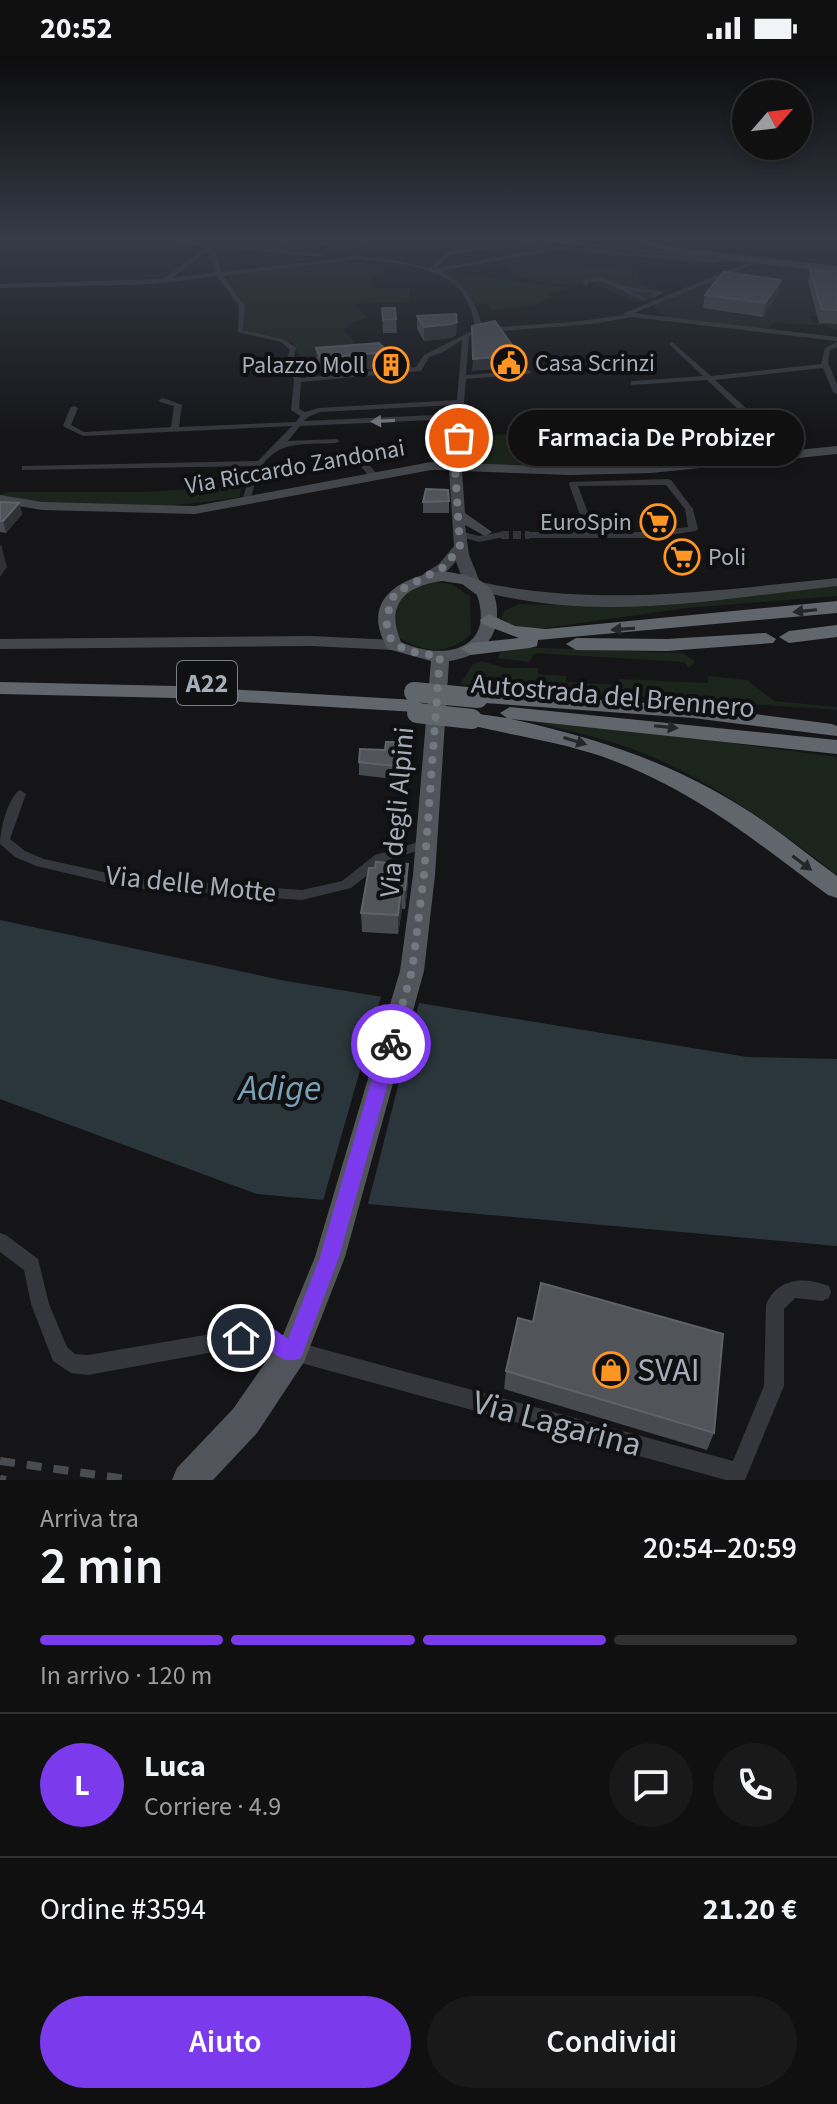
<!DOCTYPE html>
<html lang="it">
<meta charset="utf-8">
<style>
:root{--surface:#101011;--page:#19191a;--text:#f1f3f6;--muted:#9c9d9f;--line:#303031;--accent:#7c3aed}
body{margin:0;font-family:"Source Sans 3",sans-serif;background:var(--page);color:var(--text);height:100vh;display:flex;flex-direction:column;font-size:30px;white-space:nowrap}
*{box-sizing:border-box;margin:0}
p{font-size:26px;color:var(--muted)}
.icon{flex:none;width:44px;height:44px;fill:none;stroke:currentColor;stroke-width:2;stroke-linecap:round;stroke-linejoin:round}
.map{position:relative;height:1424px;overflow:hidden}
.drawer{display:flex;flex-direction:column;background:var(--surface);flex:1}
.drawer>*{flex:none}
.needle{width:52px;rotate:62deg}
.tools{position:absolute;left:732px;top:24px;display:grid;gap:16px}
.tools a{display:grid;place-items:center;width:80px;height:80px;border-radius:50%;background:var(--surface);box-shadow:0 4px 12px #0003,0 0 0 2px var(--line);font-size:40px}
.pin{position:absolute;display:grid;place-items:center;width:68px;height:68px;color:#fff;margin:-34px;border:4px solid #fff;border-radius:50%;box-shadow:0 2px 8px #0007}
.courier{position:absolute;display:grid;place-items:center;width:80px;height:80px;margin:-40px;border:6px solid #7c3aed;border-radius:50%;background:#fff;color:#222;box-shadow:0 2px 10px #0007}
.bubble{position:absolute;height:56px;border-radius:28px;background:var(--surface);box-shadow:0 4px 12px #0003,0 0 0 2px var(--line);font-size:26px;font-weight:600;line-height:56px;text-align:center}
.overview em{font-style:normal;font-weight:600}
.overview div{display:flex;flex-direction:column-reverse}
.overview{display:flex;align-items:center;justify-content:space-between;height:136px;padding:0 40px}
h1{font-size:52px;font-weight:600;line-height:60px}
.bar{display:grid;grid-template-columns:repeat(4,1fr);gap:12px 8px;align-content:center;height:96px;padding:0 40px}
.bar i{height:10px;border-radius:6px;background:var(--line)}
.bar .current{background:var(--accent)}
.bar p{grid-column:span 4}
.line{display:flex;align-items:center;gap:20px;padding:0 40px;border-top:2px solid var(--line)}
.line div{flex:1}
.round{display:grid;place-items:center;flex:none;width:84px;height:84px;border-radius:42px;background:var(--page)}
.cta{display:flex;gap:16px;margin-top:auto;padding:16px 40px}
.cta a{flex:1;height:92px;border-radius:48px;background:var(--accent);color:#fff;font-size:32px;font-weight:600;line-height:92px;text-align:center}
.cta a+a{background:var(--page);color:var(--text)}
.status{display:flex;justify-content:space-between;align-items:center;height:56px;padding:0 40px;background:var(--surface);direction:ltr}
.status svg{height:22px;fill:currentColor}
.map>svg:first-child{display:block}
.built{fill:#202124}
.green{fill:#1c251c}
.water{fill:#2a363b}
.pier{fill:#151517}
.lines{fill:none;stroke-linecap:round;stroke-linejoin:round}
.stream{stroke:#2a363b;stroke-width:3}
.street-tunnel{stroke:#323437;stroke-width:8;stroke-dasharray:8 4;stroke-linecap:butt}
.street{fill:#35373c;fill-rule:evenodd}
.secondary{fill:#43474c;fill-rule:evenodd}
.primary{fill:#51555b;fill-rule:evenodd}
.highway{fill:#61666d;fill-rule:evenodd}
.rail{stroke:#484c51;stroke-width:8;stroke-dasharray:15 12;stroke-linecap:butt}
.highway-bridge{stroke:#61666d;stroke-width:20}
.wall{fill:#474a4f}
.shaded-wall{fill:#2f3134}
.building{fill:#51555a;stroke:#5e6369;stroke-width:2}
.oneway{fill:#737880}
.oneway2{fill:#242629}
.route{fill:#7c3aed}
.done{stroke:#737880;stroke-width:8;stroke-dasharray:0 14.4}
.labels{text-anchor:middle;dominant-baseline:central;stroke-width:8;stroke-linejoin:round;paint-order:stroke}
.far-poi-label{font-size:24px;fill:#a5aeb8;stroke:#101012;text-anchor:start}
.far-street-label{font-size:24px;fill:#a5aeb8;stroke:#101012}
.shield{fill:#101012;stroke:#787f86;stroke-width:2}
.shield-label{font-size:26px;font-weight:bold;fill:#a5aeb8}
.street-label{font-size:28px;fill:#a5aeb8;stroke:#101012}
.near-poi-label{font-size:34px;fill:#a5aeb8;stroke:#101012;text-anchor:start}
.near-street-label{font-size:34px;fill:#a5aeb8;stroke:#101012}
.near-water-label{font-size:36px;font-style:italic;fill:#7aa2b6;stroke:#101012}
</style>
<div class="status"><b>20:52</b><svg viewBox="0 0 49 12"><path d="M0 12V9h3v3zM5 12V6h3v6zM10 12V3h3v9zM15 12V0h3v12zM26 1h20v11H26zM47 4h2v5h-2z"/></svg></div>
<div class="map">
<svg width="837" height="1424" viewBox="0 0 837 1424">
<rect width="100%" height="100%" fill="#151517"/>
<path class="built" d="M 748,212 L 837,216 L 808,227 L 817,260 L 811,260 L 812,266 L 837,268 L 837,274 L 822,269 L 773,267 L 769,274 L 670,263 L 650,249 Z"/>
<path class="green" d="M 526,202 L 555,208 L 636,215 L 642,230 L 672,234 L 643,246 L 632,245 L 595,227 L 564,229 L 511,220 L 511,203 Z
M 340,204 L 388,211 L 372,222 L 373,232 L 409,232 L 410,246 L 355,248 L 368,262 L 353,266 L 344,274 L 366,300 L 300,300 L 292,287 L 243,273 L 244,250 L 226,219 Z
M 439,215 L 568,232 L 546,238 L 553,241 L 533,249 L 491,254 L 488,248 L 474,249 L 465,232 Z
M 546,378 L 566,410 L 485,408 L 468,399 L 468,379 Z
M 241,430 L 240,441 C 162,454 77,454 0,440 L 6,436 L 142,436 Z
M 429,525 L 451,528 L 470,540 L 471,578 C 449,600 420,597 397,580 C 394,546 397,536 429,525 Z
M 837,530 L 837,540 L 687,552 L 530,574 L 518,574 L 501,562 L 504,555 L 519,548 L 617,550 Z
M 516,591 L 683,597 L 695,606 L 689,612 L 684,606 L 535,597 L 529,606 L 498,602 L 501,595 Z
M 482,605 L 505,612 L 538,612 L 538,618 L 566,620 L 566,626 L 619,629 L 619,623 L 708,627 L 708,620 L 747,624 L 774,645 L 837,651 L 837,654 L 460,628 L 473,608 Z
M 533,666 L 639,675 L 837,701 L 837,819 C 777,773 716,727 645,698 C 610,683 570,675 533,666 Z"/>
<path class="water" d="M 0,864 L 286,925 L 747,1001 L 837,1003 L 837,1190 L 257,1138 L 0,1043 Z"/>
<path class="pier" d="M 382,937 L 420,943 L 367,1152 L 322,1148 Z"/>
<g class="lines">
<path class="stream" d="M 516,181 L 821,214"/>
<path class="street-tunnel" d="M 501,479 L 529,479"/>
<path class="street" d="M 118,181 L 162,181 L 169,184 L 269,193 L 287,181 L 294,181 L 276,193 L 326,199 L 323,201 L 214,191 L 221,216 L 346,202 L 349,199 L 393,204 L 429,212 L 447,196 L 486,190 L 488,193 L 451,198 L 435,213 L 557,190 L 713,203 L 738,198 L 740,201 L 713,207 L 557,194 L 440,215 C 466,227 475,246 483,272 L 574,266 L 624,259 L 624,257 L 752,205 L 767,205 L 769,208 L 755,208 L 634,257 L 837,281 L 837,285 L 632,261 L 592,268 L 476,277 L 469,280 L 466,319 L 528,314 L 532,316 L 528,318 L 466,323 L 463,358 L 465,360 L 463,362 L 458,412 L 451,410 L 455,363 L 300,370 L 288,385 L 336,383 L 340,385 L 336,387 C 304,389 276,383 259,415 C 255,424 253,435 250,445 L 246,448 L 242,445 L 251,415 L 255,410 L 22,414 L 22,410 L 25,410 L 258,405 L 292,370 L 83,380 L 63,370 L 70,352 L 74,350 L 78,352 L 71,369 L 84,376 L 171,371 L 174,350 L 160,346 L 159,344 L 163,342 L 182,349 L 179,371 L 296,366 L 300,360 L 291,354 L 294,324 L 288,300 L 290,294 L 281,286 L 238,276 L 239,250 L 217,220 L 153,228 L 0,232 L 0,228 L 163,223 L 207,191 ZM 208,195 L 215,217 L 172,222 ZM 358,203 C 389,206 444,209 463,238 C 470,248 473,261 476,273 L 424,299 L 416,311 L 301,322 L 294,300 L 296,292 L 285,284 L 243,274 L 245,250 L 223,220 ZM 462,284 L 457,344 L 319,352 L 305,356 L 299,353 L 301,326 L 421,315 L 429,301 L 443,296 ZM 456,349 L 456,358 L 304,365 L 308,361 L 320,356 Z
M 474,181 L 488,181 L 549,190 L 546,192 Z
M 602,181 L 628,181 L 629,182 L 626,184 Z
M 371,182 L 373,185 L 349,193 L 316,188 L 319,186 L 349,189 Z
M 601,221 L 626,231 L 664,236 L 653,242 L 650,240 L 654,237 L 630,235 L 646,242 L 647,243 L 644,245 L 601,225 L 589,226 L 586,231 L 583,229 L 584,224 Z
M 672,286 L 711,320 L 821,308 L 825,292 L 837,286 L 837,291 L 830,294 L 828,307 L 837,328 L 837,338 L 833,336 L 823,312 L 715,324 L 748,354 L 749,356 L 744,362 L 604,373 L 600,376 L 625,414 L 618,416 L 592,375 L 599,369 L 739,358 L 741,356 L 707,324 L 631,329 L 631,325 L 634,325 L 703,320 L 670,289 L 669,288 Z
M 356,401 L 362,401 L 376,417 L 376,421 L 370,421 L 356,405 Z
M 668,423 L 671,424 L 693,453 L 698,473 L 696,475 L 648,482 L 529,482 L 524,479 L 529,476 L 586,476 L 569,428 L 570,426 ZM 666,429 L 685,453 L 688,471 L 648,476 L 595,476 L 578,430 Z
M 460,475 L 479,480 L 501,476 L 506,479 L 504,481 L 479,486 L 457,480 L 455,478 Z
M 20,734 L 26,738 L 10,783 L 25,795 L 44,803 L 130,822 L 302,834 L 342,825 L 375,799 L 425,784 L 430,785 L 431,788 L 430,791 L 385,805 L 351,832 L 302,844 L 130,832 L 36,810 L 15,801 L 0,788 C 0,774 8,741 20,734 Z
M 0,1177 L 6,1179 L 38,1203 L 49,1248 L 67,1291 L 75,1298 L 88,1299 L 258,1270 C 270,1271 276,1271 282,1282 L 733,1405 L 764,1330 L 766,1249 C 777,1222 804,1220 829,1230 L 831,1236 L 829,1242 L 822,1245 L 795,1242 L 784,1253 L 784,1330 L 745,1424 L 726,1424 L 276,1300 L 269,1297 L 265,1289 L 258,1288 L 88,1319 L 71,1317 L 53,1305 L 31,1248 L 24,1214 L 0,1196 Z"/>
<path class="secondary" d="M 618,181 L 631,181 L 674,191 L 837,210 L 837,216 L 674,197 Z
M 837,390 L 837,398 L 651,417 L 569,419 L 462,415 L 465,457 L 492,476 L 485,480 L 465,469 L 469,499 L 480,526 C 600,552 717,534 837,522 L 837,530 C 728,542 614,564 505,541 C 494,538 479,537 470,531 C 463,526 459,514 456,505 C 448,515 437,527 423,524 L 423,518 L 439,508 L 454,490 L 449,414 L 431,414 L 195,458 L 42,454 L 0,447 L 0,439 L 42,446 L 195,450 L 431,406 L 569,411 L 651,409 Z
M 311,580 L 394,584 L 402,589 L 394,594 L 311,590 L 0,593 L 0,583 Z"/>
<path class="primary" d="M 442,515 C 459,518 477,519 490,532 C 495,538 497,548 497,556 C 498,587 476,601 449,605 L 435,819 L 424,915 L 345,1201 L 304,1306 L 257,1377 L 213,1424 L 172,1424 L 177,1412 L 233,1353 L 281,1284 L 315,1201 L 400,915 L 413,819 L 431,605 L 388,593 C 359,545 399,521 442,515 ZM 442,525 L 462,528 L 477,539 C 496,595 441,605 401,586 C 385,548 405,530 442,525 Z"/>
<path class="highway" d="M 837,545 L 837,557 L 538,584 L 537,590 L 530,592 L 471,599 L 461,593 L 471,587 L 519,582 L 482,568 L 480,564 L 489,558 L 515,570 L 546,573 Z
M 837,569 L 837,581 L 789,587 L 779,581 L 789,575 Z
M 766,577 L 776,583 L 773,587 L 667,595 L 576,594 L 566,588 L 576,582 L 667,583 Z
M 0,626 L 176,630 L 416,644 L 426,650 L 416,656 L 176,642 L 0,638 Z
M 478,636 L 693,650 L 832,668 L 837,670 L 837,680 L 693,662 L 471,646 L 468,642 Z
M 510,651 L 837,684 L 837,698 L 511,663 C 593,681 671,706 742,751 C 775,771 805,797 837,820 L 837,842 L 828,839 C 753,783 691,732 601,700 C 556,685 510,679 465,668 L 462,663 L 472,657 L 507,662 L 500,657 Z"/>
<path class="rail" d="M 0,1405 L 133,1424
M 0,1423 L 6,1424"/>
<path class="highway-bridge" d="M 414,636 L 478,642
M 417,657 L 472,663"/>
</g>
<path class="wall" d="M 810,214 L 837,215 L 837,268 L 819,267 L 808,226 Z
M 779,237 L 763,261 L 703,252 L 705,239 Z
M 382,252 L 396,263 L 397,277 L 383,277 Z
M 417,260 L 457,266 L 456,279 L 451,282 L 424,285 L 417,273 Z
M 316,292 L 388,296 L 388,311 L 322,317 L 317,307 Z
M 449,445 L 449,457 L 423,457 L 423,446 Z
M 0,446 L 19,447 L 22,458 L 6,477 L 0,476 Z
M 404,699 L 403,724 L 359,719 L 359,706 Z
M 408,808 L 408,827 L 405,853 L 402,853 L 398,878 L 362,876 L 361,857 L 375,812 Z
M 506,1315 L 714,1377 L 707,1394 L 504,1333 Z"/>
<path class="shaded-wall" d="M 781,224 L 779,237 L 763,261 L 765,247 Z
M 457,266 L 456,279 L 451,282 L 424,285 L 424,271 Z
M 388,296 L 388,311 L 322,317 L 321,302 Z
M 519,299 L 519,311 L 472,315 L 473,303 Z
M 19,447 L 22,458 L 6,477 L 3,465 Z
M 1,488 L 7,511 L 0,521 L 0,490 Z
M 408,808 L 408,827 L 405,853 L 405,834 Z
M 401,833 L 402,853 L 398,878 L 398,859 Z"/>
<path class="building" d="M 810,214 L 837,215 L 837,254 L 822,253 Z
M 723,216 L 781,224 L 765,247 L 705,239 Z
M 382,252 L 395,252 L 396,263 L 383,264 Z
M 456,258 L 457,266 L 451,268 L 424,271 L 417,260 Z
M 495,265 L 519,299 L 473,303 L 472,270 Z
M 379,287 L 388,296 L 321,302 L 316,292 Z
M 426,433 L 448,434 L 449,445 L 423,446 Z
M 0,446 L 19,447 L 3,465 L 0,465 Z
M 386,686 L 404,686 L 403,711 L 359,706 L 360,693 L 385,694 Z
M 376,806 L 408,808 L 405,834 L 401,833 L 398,859 L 361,857 L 369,812 L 375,812 Z
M 541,1227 L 723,1278 L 714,1377 L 506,1315 L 518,1262 L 533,1266 Z"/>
<defs><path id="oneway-solid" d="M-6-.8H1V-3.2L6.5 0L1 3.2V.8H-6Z" transform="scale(2)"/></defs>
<use class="oneway" href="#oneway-solid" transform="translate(383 365) rotate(177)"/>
<g class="oneway2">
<use href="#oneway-solid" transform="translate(805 555) rotate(174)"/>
<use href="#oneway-solid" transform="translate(623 573) rotate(176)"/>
<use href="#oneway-solid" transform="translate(666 671) rotate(6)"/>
<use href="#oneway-solid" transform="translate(575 685) rotate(17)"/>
<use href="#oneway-solid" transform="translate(802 807) rotate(37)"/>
</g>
<linearGradient id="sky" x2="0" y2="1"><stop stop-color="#0c0c0d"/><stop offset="0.48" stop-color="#353b47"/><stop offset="1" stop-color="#353b47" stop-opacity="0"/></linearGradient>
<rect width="837" height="380" fill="url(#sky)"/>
<path class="route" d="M 391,981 L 399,988 L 339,1201 L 301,1302 C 285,1309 277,1299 266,1291 C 259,1287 242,1293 233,1289 L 230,1282 L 233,1275 L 270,1270 L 288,1283 L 320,1201 L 382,988 Z"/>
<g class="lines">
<path class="done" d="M 391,988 L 412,915 L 424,819 L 440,600 C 395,596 374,585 395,537 L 444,511 L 460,491 L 455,410 L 459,382"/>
</g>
<defs>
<symbol id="civic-ring" viewBox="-11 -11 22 22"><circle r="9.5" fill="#101012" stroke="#ff9624" stroke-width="1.5"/><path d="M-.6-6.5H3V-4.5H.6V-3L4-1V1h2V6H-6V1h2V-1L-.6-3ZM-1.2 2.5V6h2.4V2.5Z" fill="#ff9624"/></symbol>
<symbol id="building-ring" viewBox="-11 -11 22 22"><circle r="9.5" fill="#101012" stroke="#ff9624" stroke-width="1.5"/><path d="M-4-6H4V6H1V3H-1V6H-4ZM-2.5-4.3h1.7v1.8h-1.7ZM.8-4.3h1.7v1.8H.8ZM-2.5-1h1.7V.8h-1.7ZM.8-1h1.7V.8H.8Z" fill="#ff9624"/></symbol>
<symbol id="supermarket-ring" viewBox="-11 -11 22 22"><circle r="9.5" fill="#101012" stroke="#ff9624" stroke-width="1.5"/><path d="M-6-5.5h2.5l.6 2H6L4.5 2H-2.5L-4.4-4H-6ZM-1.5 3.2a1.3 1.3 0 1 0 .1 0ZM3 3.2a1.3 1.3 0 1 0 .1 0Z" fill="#ff9624"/></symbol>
<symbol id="shop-ring" viewBox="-11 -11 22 22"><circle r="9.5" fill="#101012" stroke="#ff9624" stroke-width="1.5"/><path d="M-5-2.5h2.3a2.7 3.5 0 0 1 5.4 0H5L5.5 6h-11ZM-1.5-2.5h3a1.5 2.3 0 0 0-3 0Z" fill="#ff9624"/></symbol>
</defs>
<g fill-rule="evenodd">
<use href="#civic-ring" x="489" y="287" width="40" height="40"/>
<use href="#building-ring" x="371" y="289" width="40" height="40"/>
<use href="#supermarket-ring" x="638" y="446" width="40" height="40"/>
<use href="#supermarket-ring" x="662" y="481" width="40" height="40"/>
<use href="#shop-ring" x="591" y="1294" width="40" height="40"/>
</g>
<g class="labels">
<g class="far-poi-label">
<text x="535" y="307">Casa Scrinzi</text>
<text x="365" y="309" text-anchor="end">Palazzo Moll</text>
<text x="632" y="466" text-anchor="end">EuroSpin</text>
<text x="708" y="501">Poli</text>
</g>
<g class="far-street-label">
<text transform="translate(295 411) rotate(-10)">Via Riccardo Zandonai</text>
</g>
<rect class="shield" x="177" y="605" width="60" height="44" rx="6"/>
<g class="shield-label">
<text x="207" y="627">A22</text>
</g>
<g class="street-label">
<text transform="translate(613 640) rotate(5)">Autostrada del Brennero</text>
<text transform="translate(397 756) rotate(-85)">Via degli Alpini</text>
<text transform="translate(191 828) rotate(6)">Via delle Motte</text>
</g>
<g class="near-poi-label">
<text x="637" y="1314">SVAI</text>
</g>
<g class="near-street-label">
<text transform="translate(557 1368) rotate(15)">Via Lagarina</text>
</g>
<g class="near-water-label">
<text x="280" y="1032">Adige</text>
</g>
</g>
</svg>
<div class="tools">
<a><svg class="needle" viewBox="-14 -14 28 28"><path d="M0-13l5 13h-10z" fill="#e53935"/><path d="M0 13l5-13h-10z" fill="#9c9d9f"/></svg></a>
</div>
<div class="pin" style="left:459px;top:382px;background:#ea580c"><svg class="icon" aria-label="bag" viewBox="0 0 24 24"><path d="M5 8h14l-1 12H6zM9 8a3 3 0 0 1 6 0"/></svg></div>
<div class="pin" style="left:241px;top:1282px;background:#1f2937"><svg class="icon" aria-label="home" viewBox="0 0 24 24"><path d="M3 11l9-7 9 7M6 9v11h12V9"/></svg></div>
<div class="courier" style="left:391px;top:988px"><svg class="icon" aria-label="bike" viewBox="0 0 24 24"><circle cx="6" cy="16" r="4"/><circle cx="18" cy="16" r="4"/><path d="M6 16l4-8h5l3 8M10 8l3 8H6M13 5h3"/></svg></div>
<div class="bubble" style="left:508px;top:354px;width:296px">Farmacia De Probizer</div>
</div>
<section class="drawer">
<div class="overview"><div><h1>2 min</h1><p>Arriva tra</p></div><em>20:54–20:59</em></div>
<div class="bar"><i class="current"></i><i class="current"></i><i class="current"></i><i></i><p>In arrivo · 120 m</p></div>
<div class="line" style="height:144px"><b class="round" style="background:var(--accent);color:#fff">L</b><div><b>Luca</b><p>Corriere · 4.9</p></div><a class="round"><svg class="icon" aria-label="chat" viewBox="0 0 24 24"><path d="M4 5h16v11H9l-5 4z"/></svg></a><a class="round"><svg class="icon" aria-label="phone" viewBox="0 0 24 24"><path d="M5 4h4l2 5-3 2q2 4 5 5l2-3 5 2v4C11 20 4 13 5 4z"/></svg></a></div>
<div class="line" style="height:104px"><div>Ordine #3594</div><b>21.20 €</b></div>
<div class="cta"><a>Aiuto</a><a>Condividi</a></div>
</section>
